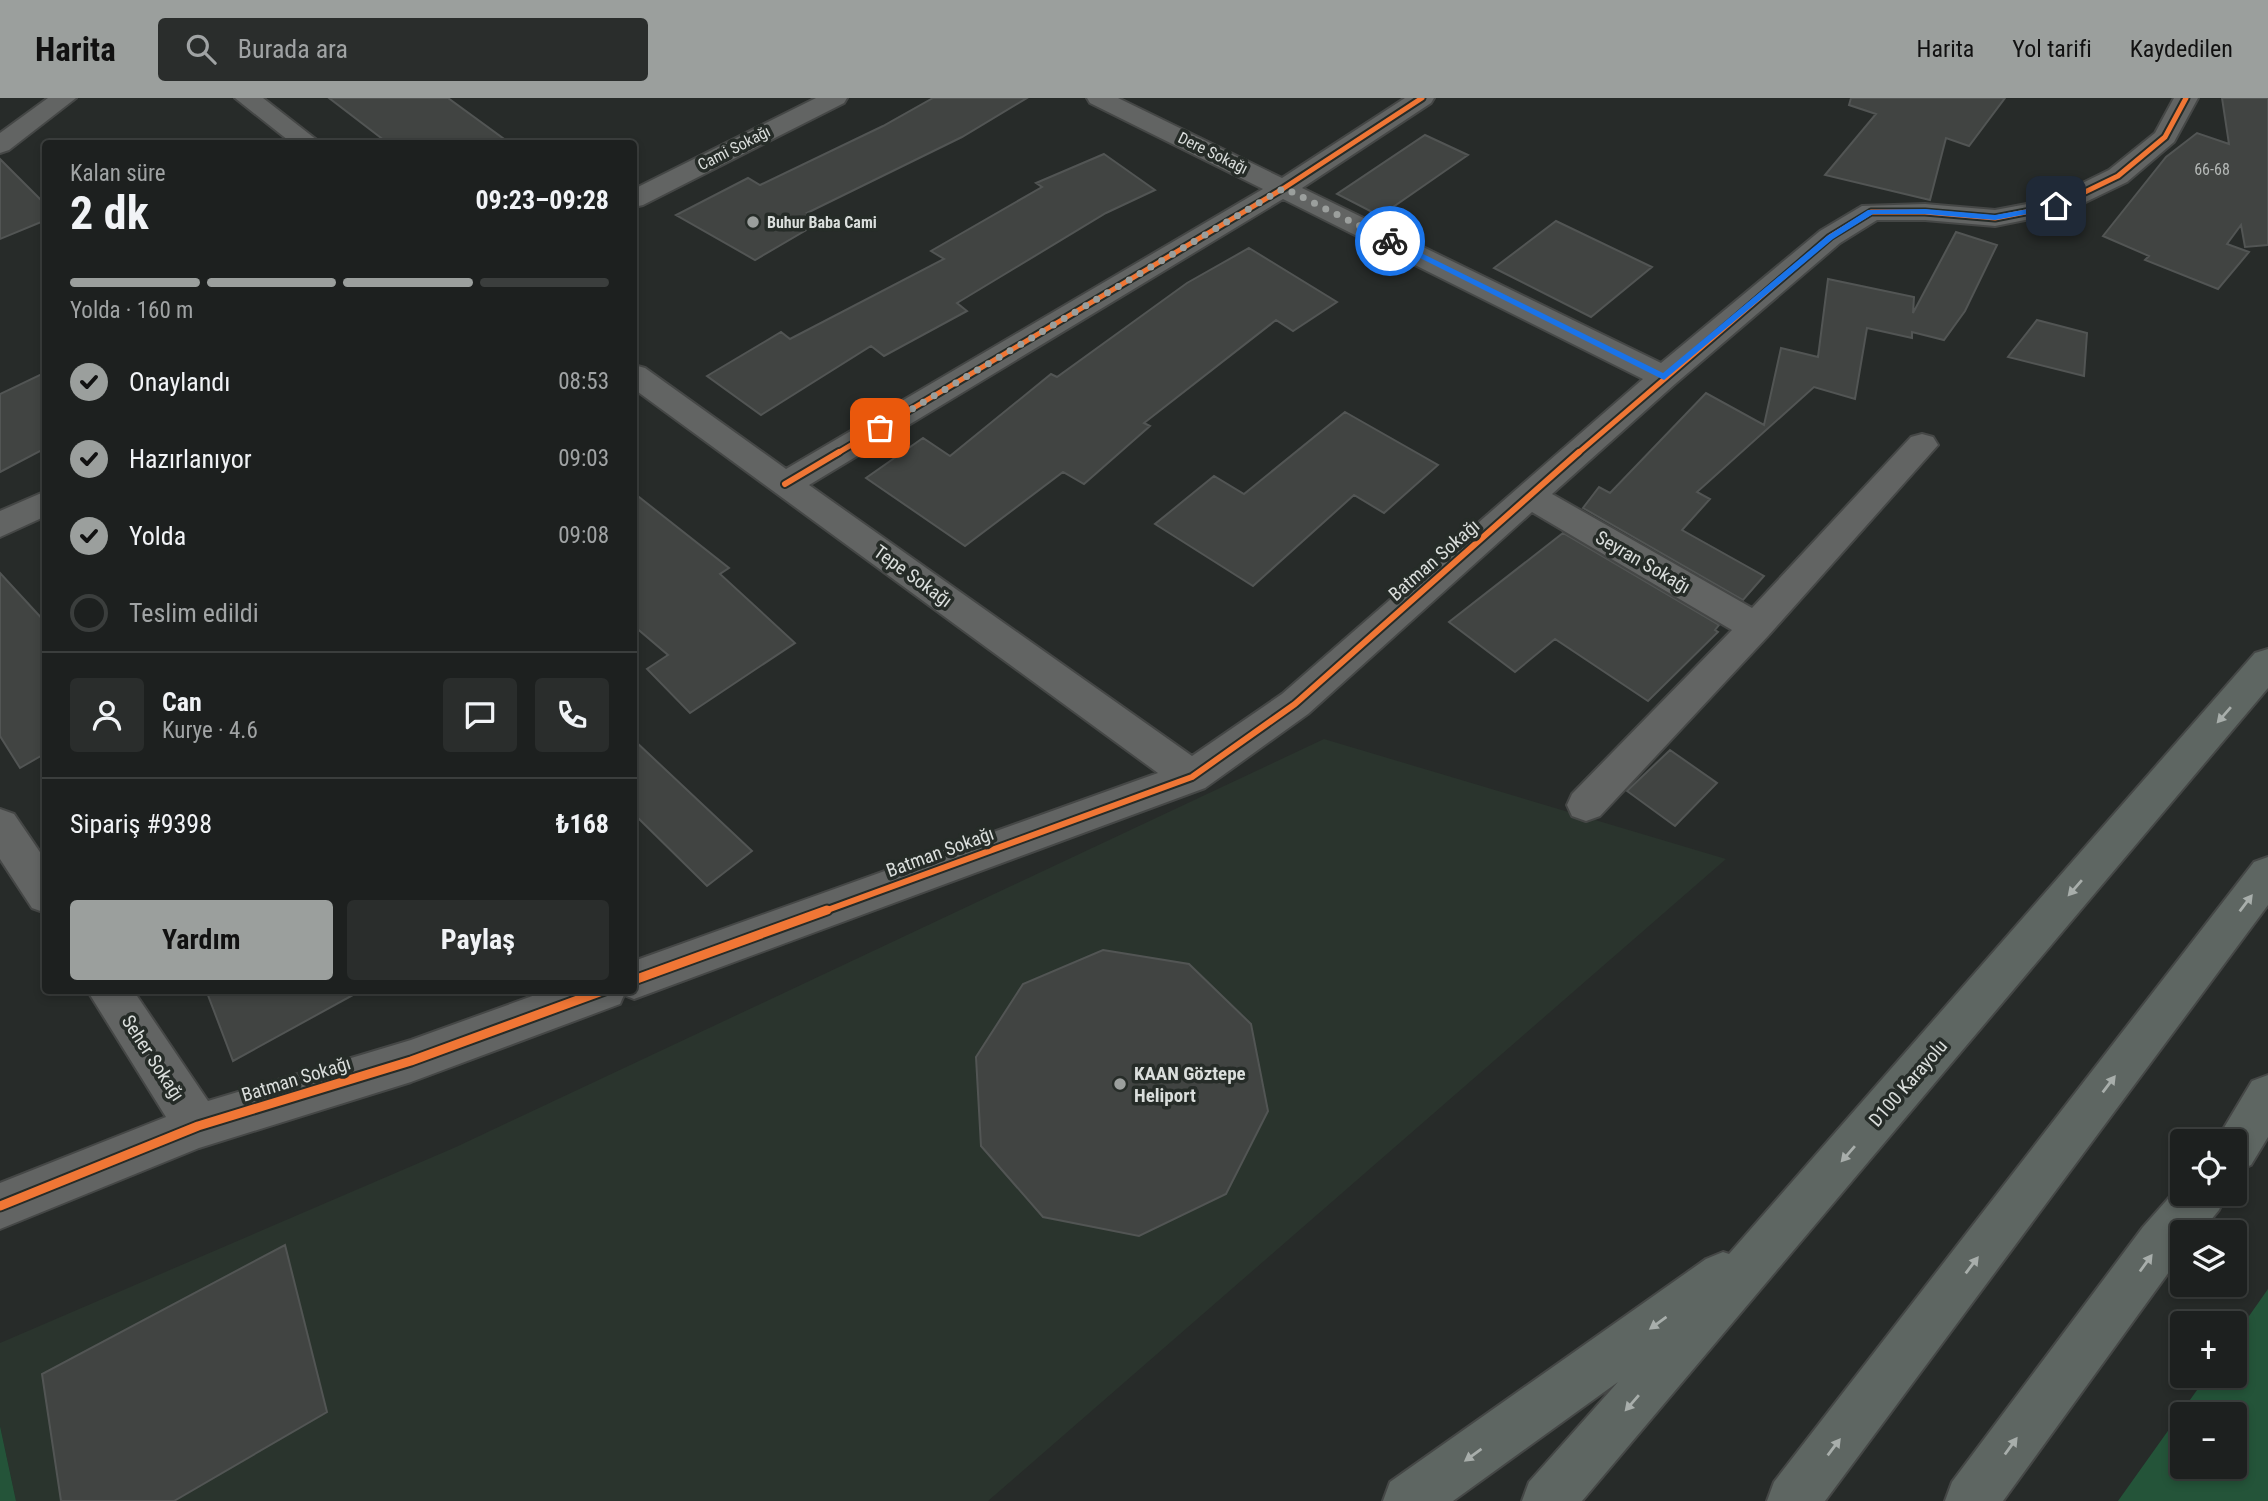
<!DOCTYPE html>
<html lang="tr">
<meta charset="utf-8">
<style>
:root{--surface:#1d201f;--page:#2a2d2c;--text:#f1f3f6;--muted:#a0a3a4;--line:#3b3e3d;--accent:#9b9f9d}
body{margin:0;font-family:"Roboto Condensed",sans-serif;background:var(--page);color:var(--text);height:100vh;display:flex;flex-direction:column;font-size:26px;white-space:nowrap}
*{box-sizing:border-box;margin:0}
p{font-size:23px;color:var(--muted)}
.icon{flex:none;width:38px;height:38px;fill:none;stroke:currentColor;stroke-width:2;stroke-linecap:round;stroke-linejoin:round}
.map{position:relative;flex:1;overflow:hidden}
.drawer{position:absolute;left:42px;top:42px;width:595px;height:854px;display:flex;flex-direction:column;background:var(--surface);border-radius:7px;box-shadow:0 4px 10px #0003,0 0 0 2px var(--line)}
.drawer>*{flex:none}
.buttons{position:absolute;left:2170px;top:1031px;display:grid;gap:14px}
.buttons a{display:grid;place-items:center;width:77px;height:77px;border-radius:7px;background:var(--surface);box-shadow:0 4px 10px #0003,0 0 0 2px var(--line);font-size:35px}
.pin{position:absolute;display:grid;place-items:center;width:60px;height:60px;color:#fff;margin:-30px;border-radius:14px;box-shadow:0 4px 10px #0006}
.courier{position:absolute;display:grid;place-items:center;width:70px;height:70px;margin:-35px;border:5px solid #1a73e8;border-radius:50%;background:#fff;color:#222;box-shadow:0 2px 9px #0007}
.head em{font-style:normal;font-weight:700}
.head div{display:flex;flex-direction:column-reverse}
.head{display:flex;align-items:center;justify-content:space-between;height:119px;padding:0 28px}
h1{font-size:46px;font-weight:700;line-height:52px}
.bar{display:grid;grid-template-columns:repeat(4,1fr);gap:10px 7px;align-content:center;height:84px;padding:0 28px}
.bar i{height:9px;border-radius:5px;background:var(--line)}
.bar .selected{background:var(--accent)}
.bar p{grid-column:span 4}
.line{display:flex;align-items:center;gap:18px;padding:0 28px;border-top:2px solid var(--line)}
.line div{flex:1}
.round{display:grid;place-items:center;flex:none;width:74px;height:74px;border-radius:7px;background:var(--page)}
ol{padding:0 28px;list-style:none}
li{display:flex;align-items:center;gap:21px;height:77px}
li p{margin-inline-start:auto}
li .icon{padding:7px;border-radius:50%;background:var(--accent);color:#111;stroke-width:4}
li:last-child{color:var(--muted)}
li i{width:38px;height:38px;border:4px solid var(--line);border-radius:50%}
.action{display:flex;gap:14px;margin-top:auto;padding:14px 28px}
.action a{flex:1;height:80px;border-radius:7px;background:var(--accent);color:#111;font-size:28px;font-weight:700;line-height:80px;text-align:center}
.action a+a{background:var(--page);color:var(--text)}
header{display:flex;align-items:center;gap:42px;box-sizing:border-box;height:98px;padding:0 35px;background:var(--accent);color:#111}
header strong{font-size:33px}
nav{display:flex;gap:38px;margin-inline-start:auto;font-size:24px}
.search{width:490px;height:63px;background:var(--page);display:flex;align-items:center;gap:18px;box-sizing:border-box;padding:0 24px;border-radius:7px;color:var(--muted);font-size:26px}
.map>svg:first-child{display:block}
.built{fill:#2a342d}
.green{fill:#245439;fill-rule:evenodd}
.building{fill:#414442;stroke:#525554;stroke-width:2}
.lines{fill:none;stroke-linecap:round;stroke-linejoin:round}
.minor-casing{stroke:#454746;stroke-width:4}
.tertiary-casing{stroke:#454746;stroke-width:4}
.trunk-casing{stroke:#454746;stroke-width:4}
.minor{fill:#626463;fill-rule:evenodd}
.tertiary{fill:#626463;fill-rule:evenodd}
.trunk{fill:#5e6662;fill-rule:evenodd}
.cycleway-far2-casing{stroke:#262c28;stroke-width:9}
.cycleway-far1-casing{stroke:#262c28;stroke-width:10}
.cycleway-casing{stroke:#262c28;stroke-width:13}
.cycleway-far2{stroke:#f07635;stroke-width:5}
.cycleway-far1{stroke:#f07635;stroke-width:6}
.cycleway{stroke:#f07635;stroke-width:9}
.oneway{fill:#a8aeab}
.route{fill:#1a73e8}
.done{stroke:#9b9f9d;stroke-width:7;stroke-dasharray:0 12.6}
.poi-dot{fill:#9b9f9d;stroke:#262c28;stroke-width:2.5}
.labels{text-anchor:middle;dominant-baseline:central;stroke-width:7;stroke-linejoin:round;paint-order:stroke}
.far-street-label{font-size:16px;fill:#dadedc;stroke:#262c28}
.number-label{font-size:16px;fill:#b4b8b6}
.far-poi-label{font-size:16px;font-weight:bold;fill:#dadedc;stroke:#262c28;text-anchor:start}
.street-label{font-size:19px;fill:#dadedc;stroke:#262c28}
.poi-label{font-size:19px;font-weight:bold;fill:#dadedc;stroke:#262c28;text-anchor:start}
</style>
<header>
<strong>Harita</strong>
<div class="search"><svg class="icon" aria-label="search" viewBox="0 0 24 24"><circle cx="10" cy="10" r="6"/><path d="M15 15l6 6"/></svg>Burada ara</div>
<nav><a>Harita</a><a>Yol tarifi</a><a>Kaydedilen</a></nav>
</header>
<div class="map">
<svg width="2268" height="1403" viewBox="0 0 2268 1403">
<rect width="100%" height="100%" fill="#272b29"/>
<path class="built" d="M 1324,641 L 1726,761 L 988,1403 L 16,1403 L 0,1328 L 0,1245 L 456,1049 Z"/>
<path class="green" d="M 2268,1191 L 2268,1403 L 2118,1403 L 2207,1278 L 2235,1278 L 2235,1238 ZM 2182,1316 L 2235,1316 L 2235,1368 L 2182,1368 Z
M 0,1328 L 16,1403 L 0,1403 Z"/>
<path class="building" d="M 329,0 L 448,0 L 511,46 L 389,46 Z
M 933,0 L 1027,0 L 962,39 L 807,115 L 820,124 L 755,162 L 676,117 L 748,80 L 760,87 L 883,28 Z
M 1851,0 L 2005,0 L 1969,48 L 1946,40 L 1930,102 L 1825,77 L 1876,16 L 1849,7 Z
M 2222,0 L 2268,0 L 2268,147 L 2245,149 L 2241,127 L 2227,146 L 2249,154 L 2218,191 L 2145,162 L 2149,158 L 2103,138 L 2166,59 L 2197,35 L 2229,46 Z
M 1425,37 L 1468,57 L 1380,118 L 1337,96 Z
M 1104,56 L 1155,92 L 1106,115 L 957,205 L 967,213 L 884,258 L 871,248 L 761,317 L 707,278 L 781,234 L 790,241 L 944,161 L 931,153 L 1042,89 L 1036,85 Z
M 0,61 L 46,107 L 46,122 L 0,141 Z
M 1556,123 L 1652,169 L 1591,219 L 1494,170 Z
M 1956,134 L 1997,147 L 1965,213 L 1944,242 L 1912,234 L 1912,240 L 1867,230 L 1855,301 L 1814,289 L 1697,394 L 1710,401 L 1682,432 L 1764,478 L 1743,502 L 1583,410 L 1599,389 L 1610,395 L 1706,295 L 1764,327 L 1781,250 L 1818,259 L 1828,181 L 1914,199 L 1913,215 Z
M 1249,150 L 1337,204 L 1293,233 L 1276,222 L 1144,325 L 1150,328 L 1084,386 L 1063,374 L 965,448 L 866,380 L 923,340 L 950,358 L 1051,276 L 1057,279 L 1187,185 Z
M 2037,222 L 2087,235 L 2084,278 L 2008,259 Z
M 46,274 L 46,350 L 0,374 L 0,296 Z
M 1345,314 L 1438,367 L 1384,415 L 1354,397 L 1253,488 L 1155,426 L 1214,378 L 1244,396 Z
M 634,395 L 729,470 L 720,476 L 795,545 L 690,615 L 647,571 L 668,557 L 634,528 Z
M 1563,435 L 1719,527 L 1715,532 L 1718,534 L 1648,603 L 1555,541 L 1515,574 L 1449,524 Z
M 0,475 L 46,525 L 46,655 L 20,670 L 0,638 Z
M 634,642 L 752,753 L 707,788 L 634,716 Z
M 1670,652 L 1717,685 L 1675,728 L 1627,693 Z
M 1103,852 L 1189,866 L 1251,926 L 1268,1013 L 1226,1096 L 1139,1138 L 1043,1119 L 981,1048 L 976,959 L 1023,886 Z
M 206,892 L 362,892 L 233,963 Z
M 285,1147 L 327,1314 L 174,1403 L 61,1403 L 42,1276 Z"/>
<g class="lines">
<defs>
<path id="minor" d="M 235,0 L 263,0 L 322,46 L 293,46 Z
M 816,0 L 847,0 L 844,5 L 643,107 L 634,109 L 634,91 Z
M 1087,0 L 1118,0 L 1282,80 L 1405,0 L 1434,0 L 1431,5 L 1302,90 L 1661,265 L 1820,133 L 1862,108 L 1925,106 L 1995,112 L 2048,102 L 2109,72 L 2155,35 L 2174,0 L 2198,0 L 2174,44 L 2127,84 L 2065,114 L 1995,128 L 1925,122 L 1877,122 L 1840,145 L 1675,286 L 1552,396 L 1752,510 L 1911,339 L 1922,336 L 1933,339 L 1938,347 L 1768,538 L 1600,718 L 1586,723 L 1572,718 L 1567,707 L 1572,696 L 1732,532 L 1532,414 L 1308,616 L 1205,690 L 634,901 L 624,897 L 620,906 L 411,984 L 199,1050 L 0,1131 L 0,1085 L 166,1019 L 87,892 L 133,892 L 208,1003 L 411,942 L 549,892 L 634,892 L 634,863 L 1158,675 L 634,291 L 634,267 L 645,270 L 786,371 L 1263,91 L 1090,5 ZM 1283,101 L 1643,281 L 1282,596 L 1192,658 L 809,387 Z
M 46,393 L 46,418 L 0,439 L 0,413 Z
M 0,711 L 14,716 L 46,763 L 46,815 L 32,810 L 0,761 Z"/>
<path id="tertiary" d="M 48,0 L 76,0 L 9,52 L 0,55 L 0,35 Z"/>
<path id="trunk" d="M 2268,551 L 2268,590 L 1582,1403 L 1522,1403 L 1529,1384 L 1618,1284 L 1453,1403 L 1383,1403 L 1390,1384 L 1706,1161 L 1723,1154 L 1729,1156 L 2255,555 Z
M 2268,759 L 2268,807 L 1825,1403 L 1767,1403 L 1774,1384 L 2254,764 Z
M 2268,977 L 2268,1039 L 2251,1067 L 2235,1074 L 2235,1043 L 2216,1043 L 2252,983 Z
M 2182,1085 L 2182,1096 L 2226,1096 L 2219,1112 L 2201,1134 L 2182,1134 L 2182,1156 L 2003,1403 L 1945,1403 L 1952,1384 L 2143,1129 Z"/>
</defs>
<use href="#minor" class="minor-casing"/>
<use href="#tertiary" class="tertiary-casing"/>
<use href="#trunk" class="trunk-casing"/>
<use href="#minor" class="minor"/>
<use href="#tertiary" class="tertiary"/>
<use href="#trunk" class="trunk"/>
<defs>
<path id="cycleway-far2" d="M 836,356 L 1284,90 L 1422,0
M 1577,356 L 1830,139 L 1871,114 L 1925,114 L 1995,120 L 2056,108 L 2118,78 L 2165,39 L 2186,0"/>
<path id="cycleway-far1" d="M 785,386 L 839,354
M 822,814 L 1192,679 L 1295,606 L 1579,354"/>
<path id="cycleway" d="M 634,882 L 827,812
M 0,1108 L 198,1028 L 411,963 L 605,892"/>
</defs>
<use href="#cycleway-far2" class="cycleway-far2-casing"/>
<use href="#cycleway-far1" class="cycleway-far1-casing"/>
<use href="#cycleway" class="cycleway-casing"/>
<use href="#cycleway-far2" class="cycleway-far2"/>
<use href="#cycleway-far1" class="cycleway-far1"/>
<use href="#cycleway" class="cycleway"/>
</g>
<defs><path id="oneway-solid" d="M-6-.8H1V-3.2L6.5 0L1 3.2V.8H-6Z" transform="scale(1.75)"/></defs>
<g class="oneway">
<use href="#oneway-solid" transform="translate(2224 617) rotate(131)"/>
<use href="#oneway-solid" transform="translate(2075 790) rotate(131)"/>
<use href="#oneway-solid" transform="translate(2246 805) rotate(-53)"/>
<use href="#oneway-solid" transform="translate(2109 986) rotate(-53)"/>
<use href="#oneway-solid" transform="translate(1848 1056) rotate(131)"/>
<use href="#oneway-solid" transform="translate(2146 1165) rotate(-54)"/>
<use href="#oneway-solid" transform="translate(1972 1167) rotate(-53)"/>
<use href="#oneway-solid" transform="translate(1658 1225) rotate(144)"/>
<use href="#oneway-solid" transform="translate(1632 1305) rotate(131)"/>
<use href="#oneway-solid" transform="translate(2011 1348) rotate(-54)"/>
<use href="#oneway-solid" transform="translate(1834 1349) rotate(-53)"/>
<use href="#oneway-solid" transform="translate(1473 1357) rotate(144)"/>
</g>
<path class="route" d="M 2056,106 L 2059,110 L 1995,122 L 1925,116 L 1873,116 L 1833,141 L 1664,282 L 1386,143 L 1393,141 L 1663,275 L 1827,138 L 1868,112 L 1925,111 L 1995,117 Z"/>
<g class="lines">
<path class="done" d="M 880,330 L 1284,90 L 1390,143"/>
</g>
<g class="poi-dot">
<circle cx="753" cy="124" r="7"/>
<circle cx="1120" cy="986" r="7"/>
</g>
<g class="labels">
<g class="far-street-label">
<text transform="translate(734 50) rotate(-27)">Cami Sokağı</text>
<text transform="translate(1213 55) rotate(26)">Dere Sokağı</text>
</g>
<g class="number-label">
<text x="2212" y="71">66-68</text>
</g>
<g class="far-poi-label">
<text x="767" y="124">Buhur Baba Cami</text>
</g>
<g class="street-label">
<text transform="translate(1434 462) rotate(-41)">Batman Sokağı</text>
<text transform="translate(1643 464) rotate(30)">Seyran Sokağı</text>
<text transform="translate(913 478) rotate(36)">Tepe Sokağı</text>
<text transform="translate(940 754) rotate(-20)">Batman Sokağı</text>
<text transform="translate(153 960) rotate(57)">Seher Sokağı</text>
<text transform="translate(296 981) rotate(-17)">Batman Sokağı</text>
<text transform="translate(1908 985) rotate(-49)">D100 Karayolu</text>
</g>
<g class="poi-label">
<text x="1134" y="975">KAAN Göztepe<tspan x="1134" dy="22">Heliport</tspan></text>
</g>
</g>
</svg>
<div class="buttons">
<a><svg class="icon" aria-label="locate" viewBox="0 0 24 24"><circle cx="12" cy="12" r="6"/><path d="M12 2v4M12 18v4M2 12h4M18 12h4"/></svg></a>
<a><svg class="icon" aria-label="layers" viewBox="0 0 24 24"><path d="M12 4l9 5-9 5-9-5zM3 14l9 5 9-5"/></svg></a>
<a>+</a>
<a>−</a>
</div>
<div class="pin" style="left:880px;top:330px;background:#ea580c"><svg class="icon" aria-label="bag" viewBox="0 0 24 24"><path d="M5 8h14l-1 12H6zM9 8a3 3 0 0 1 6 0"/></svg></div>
<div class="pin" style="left:2056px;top:108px;background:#1f2937"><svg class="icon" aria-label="home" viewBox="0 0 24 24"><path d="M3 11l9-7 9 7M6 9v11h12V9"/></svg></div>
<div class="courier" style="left:1390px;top:143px"><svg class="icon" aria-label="bike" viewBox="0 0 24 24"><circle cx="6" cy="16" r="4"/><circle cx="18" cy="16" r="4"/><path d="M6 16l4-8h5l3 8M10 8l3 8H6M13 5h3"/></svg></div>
<section class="drawer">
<div class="head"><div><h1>2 dk</h1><p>Kalan süre</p></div><em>09:23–09:28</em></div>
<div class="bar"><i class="selected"></i><i class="selected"></i><i class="selected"></i><i></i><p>Yolda · 160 m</p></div>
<ol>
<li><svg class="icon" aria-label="check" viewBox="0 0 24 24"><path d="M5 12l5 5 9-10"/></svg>Onaylandı<p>08:53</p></li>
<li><svg class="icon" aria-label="check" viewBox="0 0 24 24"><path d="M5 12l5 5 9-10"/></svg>Hazırlanıyor<p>09:03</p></li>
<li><svg class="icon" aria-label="check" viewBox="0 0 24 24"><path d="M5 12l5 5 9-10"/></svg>Yolda<p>09:08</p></li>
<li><i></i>Teslim edildi</li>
</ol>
<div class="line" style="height:126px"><a class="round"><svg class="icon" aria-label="person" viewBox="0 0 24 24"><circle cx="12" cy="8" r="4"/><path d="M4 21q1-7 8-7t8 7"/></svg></a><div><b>Can</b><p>Kurye · 4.6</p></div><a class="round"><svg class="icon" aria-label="chat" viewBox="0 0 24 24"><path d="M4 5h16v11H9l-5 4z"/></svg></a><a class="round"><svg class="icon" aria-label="phone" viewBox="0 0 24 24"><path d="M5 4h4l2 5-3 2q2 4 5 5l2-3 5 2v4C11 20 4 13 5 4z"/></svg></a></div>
<div class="line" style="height:91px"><div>Sipariş #9398</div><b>₺168</b></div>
<div class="action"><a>Yardım</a><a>Paylaş</a></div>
</section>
</div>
